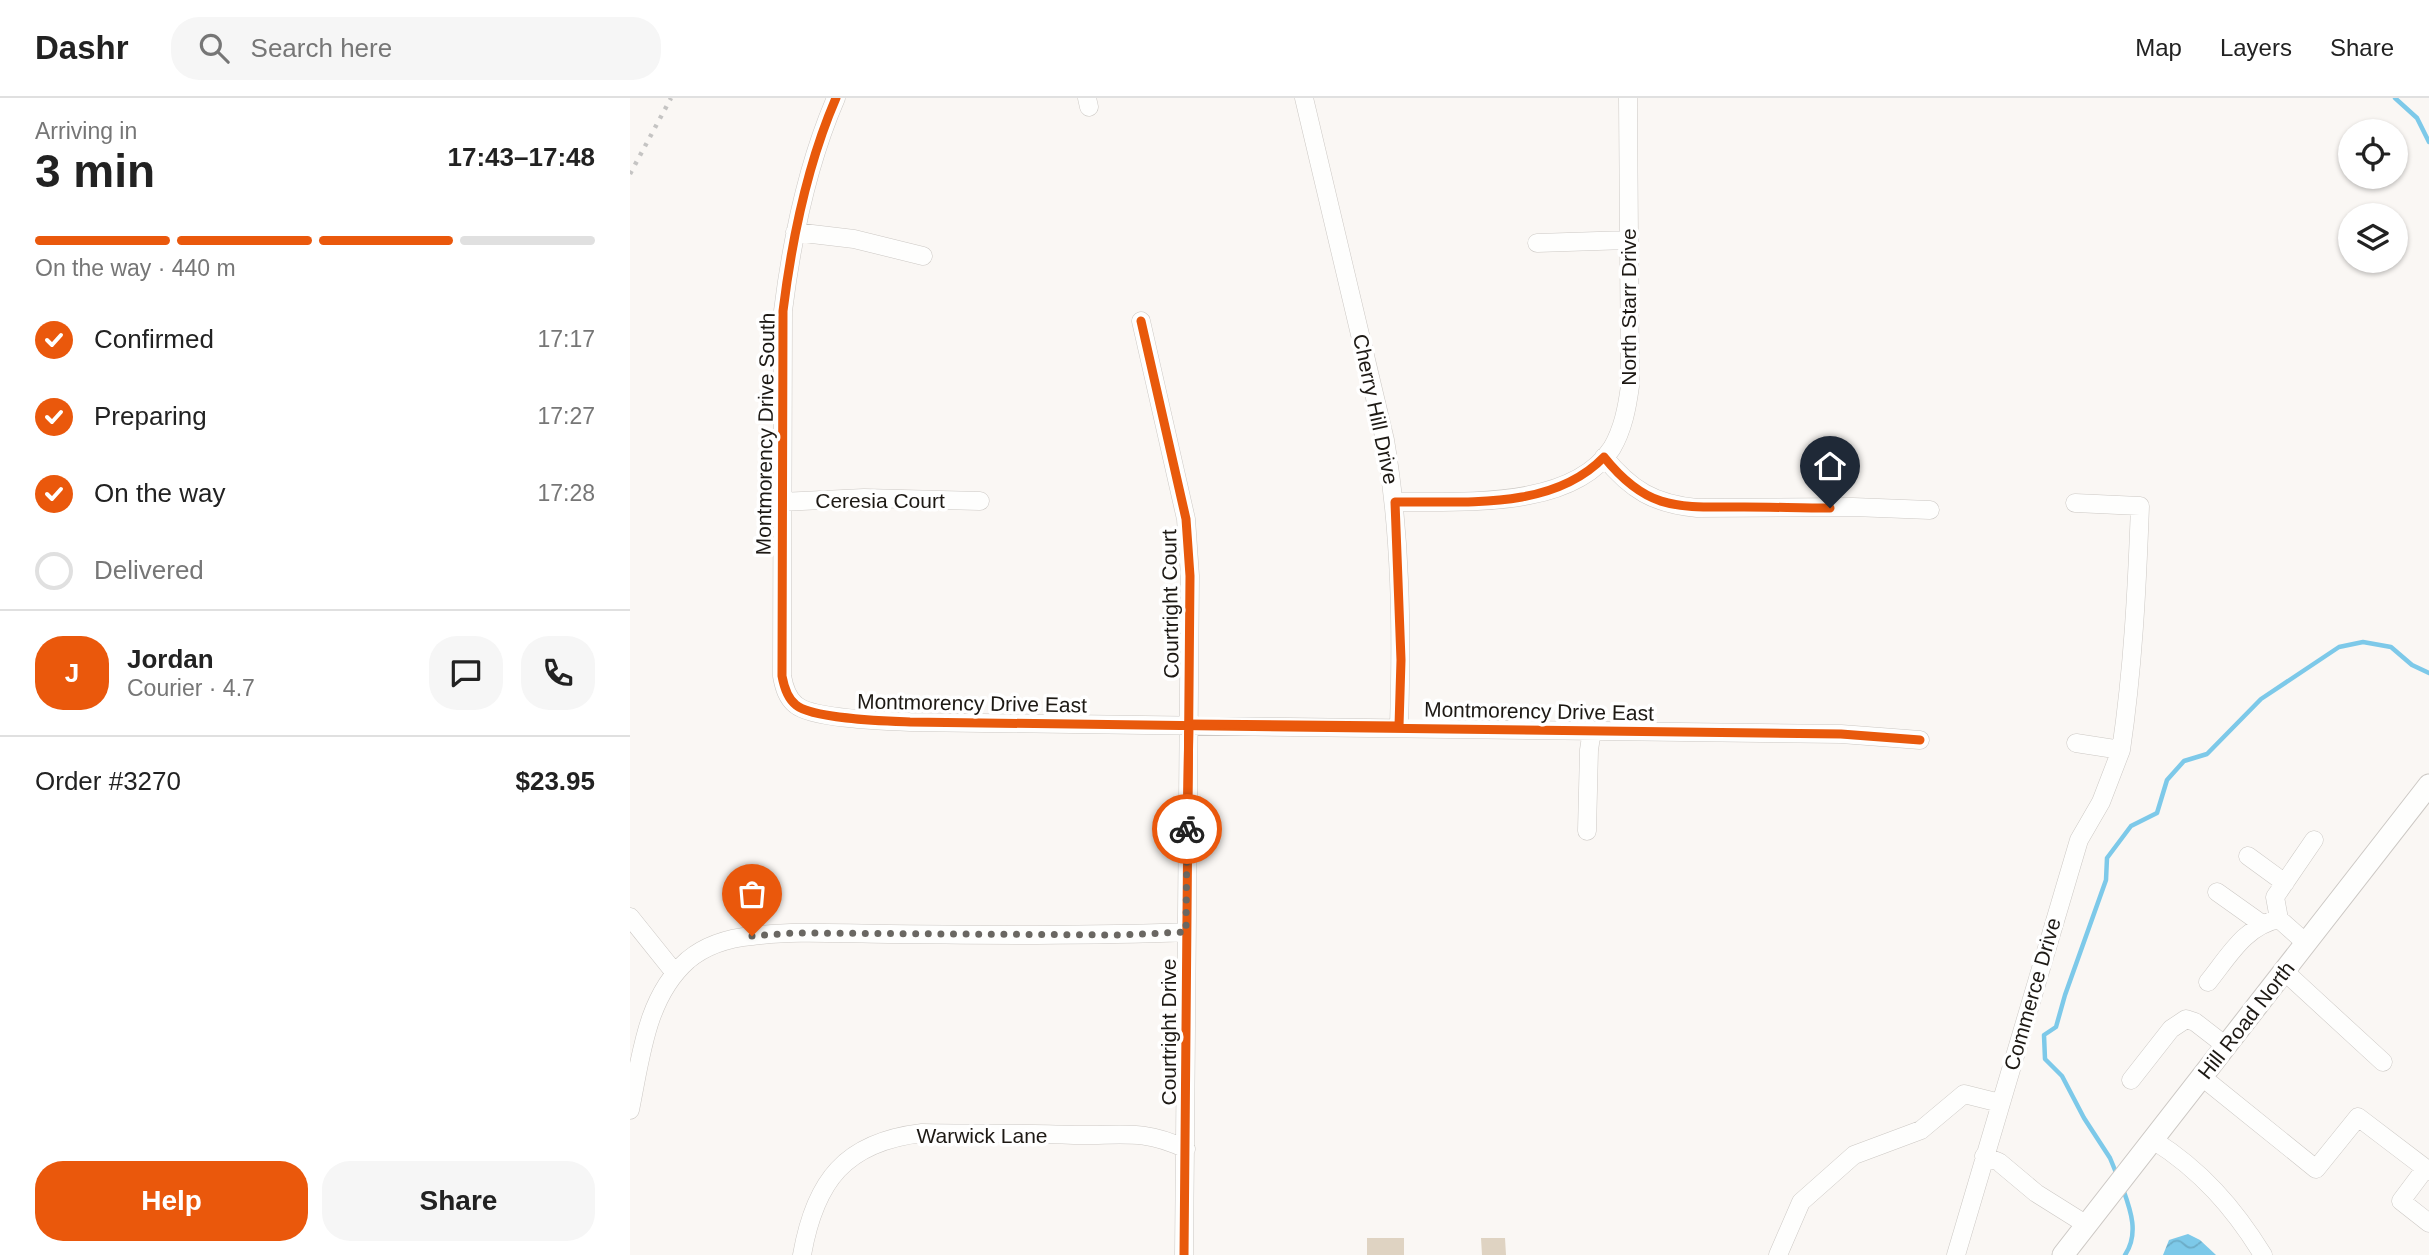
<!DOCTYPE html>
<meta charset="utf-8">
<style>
:root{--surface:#fff;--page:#f6f6f6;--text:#222;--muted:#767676;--line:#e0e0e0;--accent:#ea580c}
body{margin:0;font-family:Arial,sans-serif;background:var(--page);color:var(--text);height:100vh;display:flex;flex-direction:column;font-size:26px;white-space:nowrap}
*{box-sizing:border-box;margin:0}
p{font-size:23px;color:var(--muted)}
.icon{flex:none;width:38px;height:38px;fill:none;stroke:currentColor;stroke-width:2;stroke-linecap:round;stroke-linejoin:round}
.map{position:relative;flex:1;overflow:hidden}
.side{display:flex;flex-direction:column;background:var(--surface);width:630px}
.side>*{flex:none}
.buttons{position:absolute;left:1708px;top:21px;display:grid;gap:14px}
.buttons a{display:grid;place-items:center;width:70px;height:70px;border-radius:50%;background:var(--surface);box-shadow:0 2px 5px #0004;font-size:35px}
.pin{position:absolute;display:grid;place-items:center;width:60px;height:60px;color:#fff;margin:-72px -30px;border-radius:50% 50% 50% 0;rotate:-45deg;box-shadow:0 0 7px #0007}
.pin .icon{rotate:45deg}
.courier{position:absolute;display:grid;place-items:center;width:70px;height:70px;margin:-35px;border:5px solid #ea580c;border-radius:50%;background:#fff;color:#222;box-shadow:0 2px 9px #0007}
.headline em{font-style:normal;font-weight:700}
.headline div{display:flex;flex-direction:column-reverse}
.headline{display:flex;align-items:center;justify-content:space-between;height:119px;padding:0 35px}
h1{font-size:46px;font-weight:700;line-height:52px}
.bar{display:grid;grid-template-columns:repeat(4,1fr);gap:10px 7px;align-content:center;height:84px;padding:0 35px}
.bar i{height:9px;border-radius:5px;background:var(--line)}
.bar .on{background:var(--accent)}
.bar p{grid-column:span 4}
.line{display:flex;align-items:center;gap:18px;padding:0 35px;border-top:2px solid var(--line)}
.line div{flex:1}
.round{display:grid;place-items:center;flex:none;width:74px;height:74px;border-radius:28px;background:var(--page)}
ol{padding:0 35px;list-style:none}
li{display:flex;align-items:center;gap:21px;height:77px}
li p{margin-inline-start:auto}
li .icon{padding:7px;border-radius:50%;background:var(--accent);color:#fff;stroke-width:4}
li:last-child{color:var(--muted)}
li i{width:38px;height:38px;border:4px solid var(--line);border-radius:50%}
.cta{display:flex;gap:14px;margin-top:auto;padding:14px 35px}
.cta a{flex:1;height:80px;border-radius:28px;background:var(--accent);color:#fff;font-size:28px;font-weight:700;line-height:80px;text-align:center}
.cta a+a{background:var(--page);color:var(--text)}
header{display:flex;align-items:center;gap:42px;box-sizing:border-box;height:98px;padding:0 35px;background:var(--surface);border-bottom:2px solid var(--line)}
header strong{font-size:33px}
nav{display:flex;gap:38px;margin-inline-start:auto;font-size:24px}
.search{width:490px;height:63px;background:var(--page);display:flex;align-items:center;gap:18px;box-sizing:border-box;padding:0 24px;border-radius:28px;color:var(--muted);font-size:26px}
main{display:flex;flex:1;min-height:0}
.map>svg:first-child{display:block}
.water{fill:url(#water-waves)}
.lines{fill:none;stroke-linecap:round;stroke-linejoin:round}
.stream{stroke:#7dc9e9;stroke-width:4.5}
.building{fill:#dfd3c2}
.minor-casing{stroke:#ccc8c4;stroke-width:19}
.major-casing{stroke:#ccc8c4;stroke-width:23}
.minor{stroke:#fefefd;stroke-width:18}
.major{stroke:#fefefd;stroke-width:21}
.rail{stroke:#c5c4c3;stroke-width:4.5;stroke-dasharray:3.5 7;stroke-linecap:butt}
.cycleway-casing{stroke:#fff;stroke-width:13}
.cycleway{stroke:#e8590c;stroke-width:9}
.done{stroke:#6a6762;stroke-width:7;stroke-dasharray:0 12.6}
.route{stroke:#ea580c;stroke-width:9}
.labels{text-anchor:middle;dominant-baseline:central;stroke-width:7;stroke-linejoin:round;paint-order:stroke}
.street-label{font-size:21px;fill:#1d1914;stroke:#fff}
</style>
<header>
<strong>Dashr</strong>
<div class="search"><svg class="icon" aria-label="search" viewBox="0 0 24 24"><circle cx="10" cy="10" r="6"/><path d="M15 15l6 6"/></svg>Search here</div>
<nav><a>Map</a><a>Layers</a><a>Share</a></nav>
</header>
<main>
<section class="side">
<div class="headline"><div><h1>3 min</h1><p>Arriving in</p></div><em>17:43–17:48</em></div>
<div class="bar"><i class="on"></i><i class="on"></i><i class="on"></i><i></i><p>On the way · 440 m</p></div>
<ol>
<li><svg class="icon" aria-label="check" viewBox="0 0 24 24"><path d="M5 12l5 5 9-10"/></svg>Confirmed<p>17:17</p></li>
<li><svg class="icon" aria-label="check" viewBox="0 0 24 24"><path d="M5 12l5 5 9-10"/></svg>Preparing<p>17:27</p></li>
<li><svg class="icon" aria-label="check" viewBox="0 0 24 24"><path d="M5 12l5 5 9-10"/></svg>On the way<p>17:28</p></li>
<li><i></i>Delivered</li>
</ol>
<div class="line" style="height:126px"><b class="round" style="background:var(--accent);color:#fff">J</b><div><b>Jordan</b><p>Courier · 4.7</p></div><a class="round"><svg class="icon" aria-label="chat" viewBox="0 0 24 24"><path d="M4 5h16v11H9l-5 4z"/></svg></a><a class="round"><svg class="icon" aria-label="phone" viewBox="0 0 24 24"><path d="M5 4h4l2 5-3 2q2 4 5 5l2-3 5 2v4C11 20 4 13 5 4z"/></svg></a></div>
<div class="line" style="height:91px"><div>Order #3270</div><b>$23.95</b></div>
<div class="cta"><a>Help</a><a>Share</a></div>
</section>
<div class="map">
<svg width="1799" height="1157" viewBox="0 0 1799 1157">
<defs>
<pattern id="water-waves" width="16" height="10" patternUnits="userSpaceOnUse" patternTransform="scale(1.75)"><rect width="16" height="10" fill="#7dc9e9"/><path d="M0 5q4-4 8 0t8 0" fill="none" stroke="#6cacc7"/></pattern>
</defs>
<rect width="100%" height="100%" fill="#faf7f4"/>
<path class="water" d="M 1558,1136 L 1570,1142 L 1586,1157 L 1533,1157 L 1539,1142 Z"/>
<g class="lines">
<path class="stream" d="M 1765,0 L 1787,20 L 1799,44
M 1487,1077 L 1480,1060 L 1454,1020 L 1432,978 L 1415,961 L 1414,937 L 1426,929 L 1435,897 L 1476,782 L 1477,760 L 1501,728 L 1527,715 L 1537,682 L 1554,663 L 1577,656 L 1631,601 L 1709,549 L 1733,544 L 1761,549 L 1782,567 L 1799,575
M 1493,1091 C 1501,1113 1509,1136 1495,1157"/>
</g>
<path class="building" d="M 737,1140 L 774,1140 L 774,1157 L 737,1157 Z
M 851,1140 L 875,1140 L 876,1157 L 852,1157 Z"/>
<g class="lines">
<defs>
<path id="minor" d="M 206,0 C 177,67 162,140 153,213 L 152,578 C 154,589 157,600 166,607 C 183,621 256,623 280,624 L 1211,636 L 1290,642
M 457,0 L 459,9
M 674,0 L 755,342 C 771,437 772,532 769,628
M 165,134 L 224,141 L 293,158
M 907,145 L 998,142
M 511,223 L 556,421 L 560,478 L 554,1157
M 974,359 C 1001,392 1024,406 1067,410 L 1223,409 L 1300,412
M 151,404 L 234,400 L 350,403
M 765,404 C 830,403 942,412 982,350 C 993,331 997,310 1000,288 L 998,0
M 1445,405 L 1510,408 C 1507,490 1503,571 1491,652
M 957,733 L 959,652 L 962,632
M 1618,758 L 1655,785
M 1587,794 L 1632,826
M 0,819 L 45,875
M 1649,821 L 1645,799 L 1684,742
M 1654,873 L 1753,964
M 1578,884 C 1599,858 1615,828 1649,821 L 1676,845
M 1572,979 L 1686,1071 L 1728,1019 L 1799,1073
M 1501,982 L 1541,931 L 1556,921 L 1565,924 L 1596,948
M 0,1012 C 11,959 16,899 58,862 C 76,847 100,840 122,838 C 167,832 214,836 259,836 C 358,837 457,838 556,834
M 1523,1042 C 1571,1072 1604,1110 1633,1157
M 1354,1058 L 1369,1064 L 1406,1095 L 1457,1127
M 1795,1071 L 1771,1103 L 1799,1125
M 172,1157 C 185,1083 215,1044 292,1035 C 343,1036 394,1035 444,1037 C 490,1038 512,1030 556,1051
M 1148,1157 L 1171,1104 L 1224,1057 L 1291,1032 L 1334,996 L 1370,1005
M 1326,1157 L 1449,742 L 1471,704 L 1491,652 L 1446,645"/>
<path id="major" d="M 1433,1157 L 1799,687"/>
</defs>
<use href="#minor" class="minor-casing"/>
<use href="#major" class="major-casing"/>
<use href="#minor" class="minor"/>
<use href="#major" class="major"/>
<path class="rail" d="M 0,76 L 41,0"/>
<defs>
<path id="cycleway" d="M 206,0 C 177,67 162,140 153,213 L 152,578 C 154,589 157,600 166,607 C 183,621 256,623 280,624 L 1211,636 L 1290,642
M 511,223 L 556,421 L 560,478 L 554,1157"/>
</defs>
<use href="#cycleway" class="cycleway-casing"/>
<use href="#cycleway" class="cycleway"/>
</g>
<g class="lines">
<path class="done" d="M 122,838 L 165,835 L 489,837 L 556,834 L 557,731"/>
<path class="route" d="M 557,731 L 559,626 L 769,628 L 771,562 L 765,404 C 834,403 922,413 974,359 C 1018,414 1049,409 1114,409 C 1143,409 1171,410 1200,410"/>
</g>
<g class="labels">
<g class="street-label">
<text transform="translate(998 209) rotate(-90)">North Starr Drive</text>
<text transform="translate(746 311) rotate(78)">Cherry Hill Drive</text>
<text transform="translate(135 336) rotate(-89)">Montmorency Drive South</text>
<text x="250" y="402">Ceresia Court</text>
<text transform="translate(540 506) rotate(-91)">Courtright Court</text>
<text transform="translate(342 605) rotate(1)">Montmorency Drive East</text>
<text transform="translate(909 613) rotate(1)">Montmorency Drive East</text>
<text transform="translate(1402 896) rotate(-74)">Commerce Drive</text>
<text transform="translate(1616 922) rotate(-52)">Hill Road North</text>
<text transform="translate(538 934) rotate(-90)">Courtright Drive</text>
<text x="352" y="1037">Warwick Lane</text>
</g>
</g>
</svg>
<div class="buttons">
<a><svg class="icon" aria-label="locate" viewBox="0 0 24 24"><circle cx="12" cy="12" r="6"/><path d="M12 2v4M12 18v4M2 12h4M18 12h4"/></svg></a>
<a><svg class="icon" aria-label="layers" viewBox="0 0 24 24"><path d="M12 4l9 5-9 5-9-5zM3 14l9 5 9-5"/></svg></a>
</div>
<div class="pin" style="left:122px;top:838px;background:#ea580c"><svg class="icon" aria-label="bag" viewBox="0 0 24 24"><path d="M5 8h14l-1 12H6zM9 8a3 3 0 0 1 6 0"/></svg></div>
<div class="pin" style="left:1200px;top:410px;background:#1f2937"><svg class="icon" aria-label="home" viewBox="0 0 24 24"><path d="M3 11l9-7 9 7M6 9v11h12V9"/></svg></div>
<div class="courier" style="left:557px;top:731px"><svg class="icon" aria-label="bike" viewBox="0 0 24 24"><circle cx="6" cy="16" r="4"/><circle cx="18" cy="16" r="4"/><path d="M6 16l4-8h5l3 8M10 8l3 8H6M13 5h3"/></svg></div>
</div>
</main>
